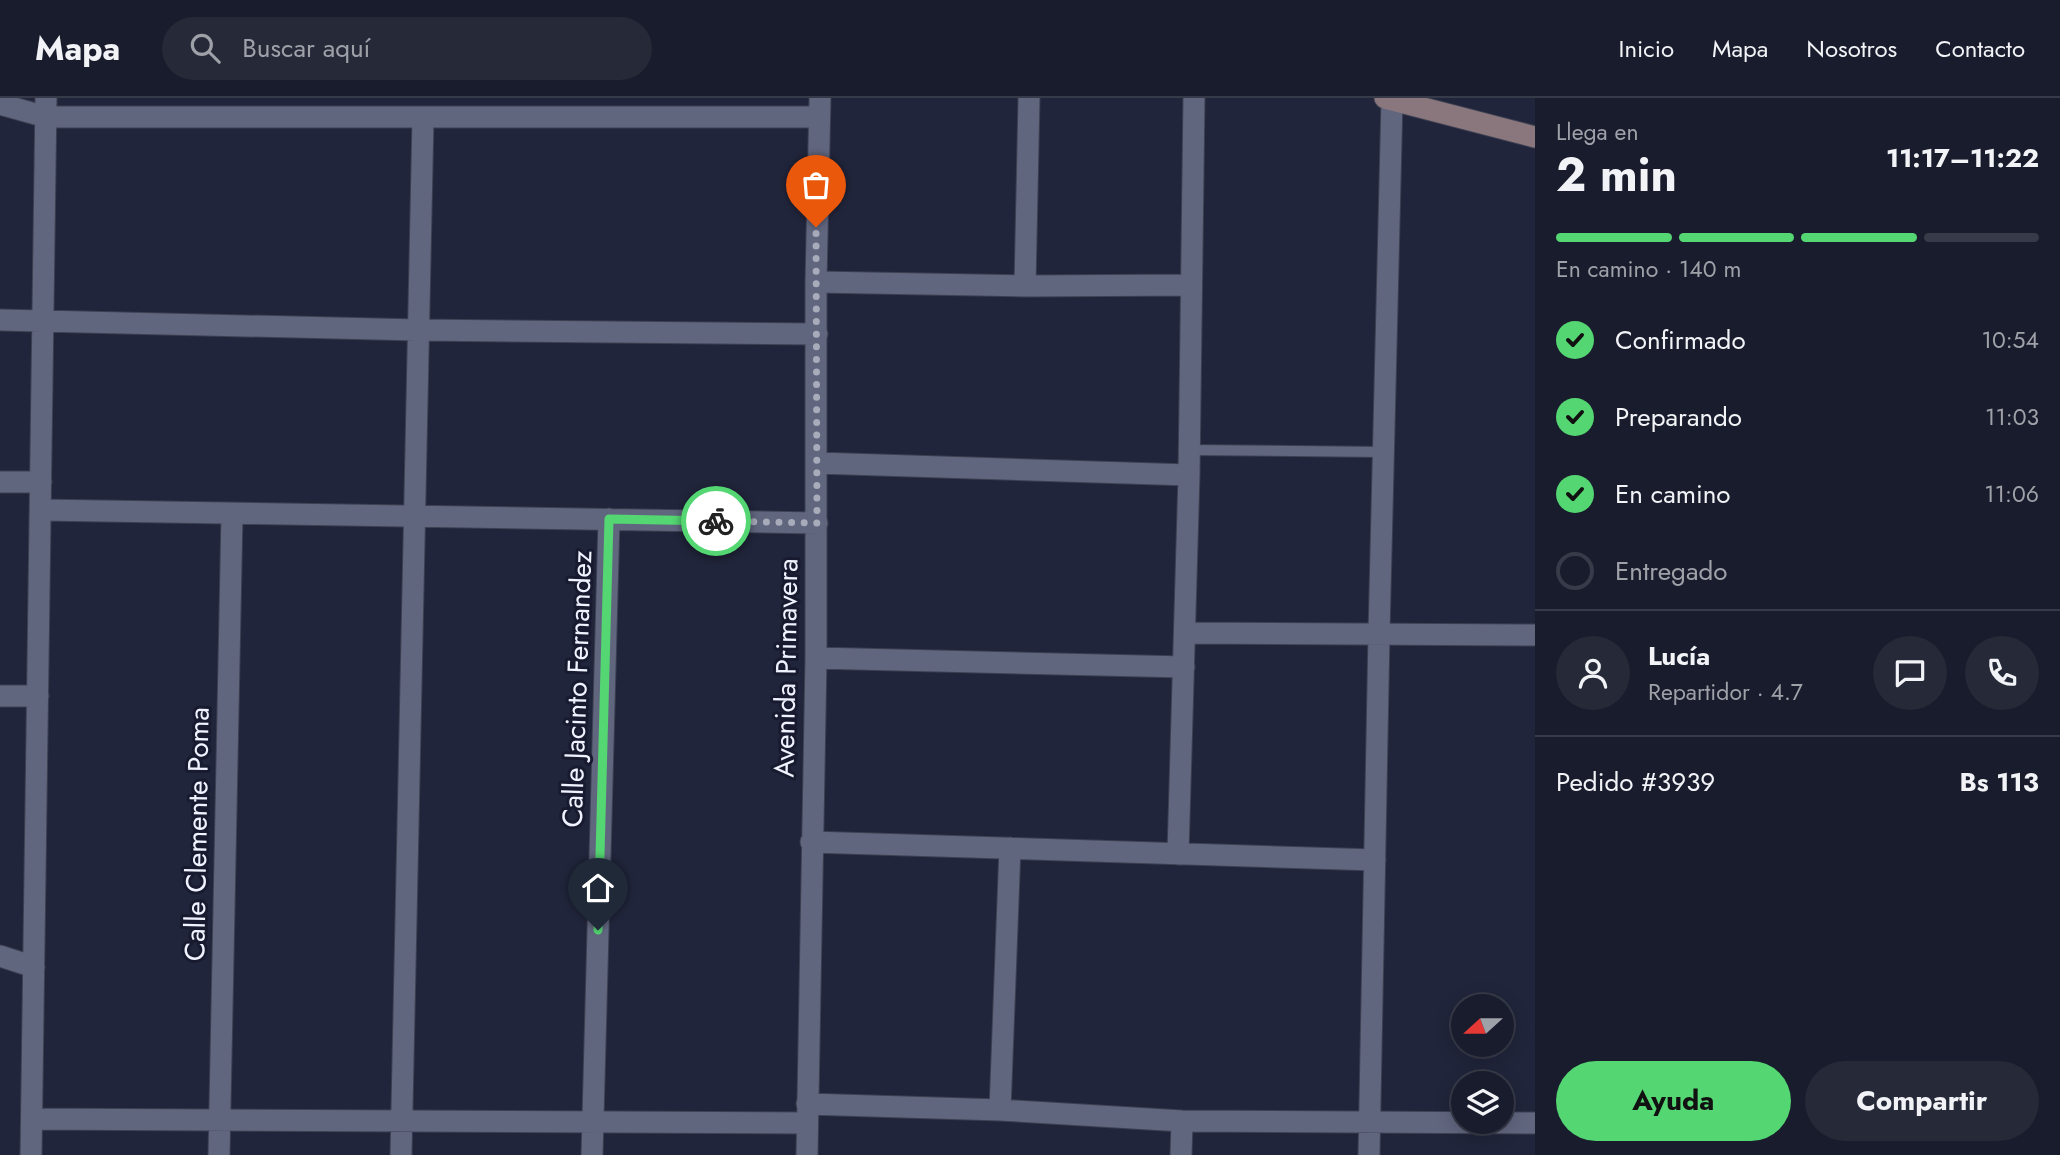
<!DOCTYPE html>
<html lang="es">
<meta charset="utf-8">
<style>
:root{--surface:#191c2c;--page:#262938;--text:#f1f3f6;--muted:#9fa1a9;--line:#373a48;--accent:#54d672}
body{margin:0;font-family:Jost,sans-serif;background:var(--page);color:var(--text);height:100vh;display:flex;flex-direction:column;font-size:26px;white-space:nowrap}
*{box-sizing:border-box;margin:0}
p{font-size:23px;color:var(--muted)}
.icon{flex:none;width:38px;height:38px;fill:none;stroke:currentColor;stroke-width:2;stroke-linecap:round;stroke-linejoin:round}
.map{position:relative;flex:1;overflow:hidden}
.drawer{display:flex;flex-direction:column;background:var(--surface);width:525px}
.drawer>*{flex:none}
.needle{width:46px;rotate:249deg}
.buttons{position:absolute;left:1451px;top:896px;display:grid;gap:14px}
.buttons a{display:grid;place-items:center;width:63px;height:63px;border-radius:50%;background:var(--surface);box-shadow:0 4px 18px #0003,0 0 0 2px var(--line);font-size:35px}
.pin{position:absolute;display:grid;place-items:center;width:60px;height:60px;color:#fff;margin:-72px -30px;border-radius:50% 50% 50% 0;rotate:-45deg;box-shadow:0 0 7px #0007}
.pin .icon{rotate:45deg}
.courier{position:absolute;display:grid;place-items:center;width:70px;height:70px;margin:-35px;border:5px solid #54d672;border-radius:50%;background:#fff;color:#222;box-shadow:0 2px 9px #0007}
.headline em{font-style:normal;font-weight:700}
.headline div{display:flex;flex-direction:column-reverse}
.headline{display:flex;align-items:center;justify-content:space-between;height:119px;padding:0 21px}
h1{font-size:46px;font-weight:700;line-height:52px}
.bar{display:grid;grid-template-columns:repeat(4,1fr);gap:10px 7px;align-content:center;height:84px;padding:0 21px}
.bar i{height:9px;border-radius:5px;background:var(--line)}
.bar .selected{background:var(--accent)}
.bar p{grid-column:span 4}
.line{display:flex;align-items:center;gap:18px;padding:0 21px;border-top:2px solid var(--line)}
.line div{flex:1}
.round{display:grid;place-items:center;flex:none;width:74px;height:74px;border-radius:37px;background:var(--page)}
ol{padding:0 21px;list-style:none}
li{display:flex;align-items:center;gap:21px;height:77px}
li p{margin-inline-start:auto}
li .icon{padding:7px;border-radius:50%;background:var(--accent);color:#111;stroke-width:4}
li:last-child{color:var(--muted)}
li i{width:38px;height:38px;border:4px solid var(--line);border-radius:50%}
.cta{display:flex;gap:14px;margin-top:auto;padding:14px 21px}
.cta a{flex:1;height:80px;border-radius:42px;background:var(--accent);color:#111;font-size:28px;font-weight:700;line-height:80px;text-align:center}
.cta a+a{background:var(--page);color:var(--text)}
header{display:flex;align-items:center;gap:42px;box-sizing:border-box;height:98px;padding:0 35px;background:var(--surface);border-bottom:2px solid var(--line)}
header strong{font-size:33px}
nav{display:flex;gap:38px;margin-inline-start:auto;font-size:24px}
.search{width:490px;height:63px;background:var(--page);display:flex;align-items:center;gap:18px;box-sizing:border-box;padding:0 24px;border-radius:38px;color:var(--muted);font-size:26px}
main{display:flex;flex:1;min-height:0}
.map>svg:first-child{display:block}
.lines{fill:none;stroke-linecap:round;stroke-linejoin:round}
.lane-casing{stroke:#3d4052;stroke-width:12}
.street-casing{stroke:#3d4052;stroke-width:23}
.secondary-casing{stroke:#3d4052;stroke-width:23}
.lane{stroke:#61667f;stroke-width:10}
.street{stroke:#61667f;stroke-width:21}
.secondary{stroke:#8a777d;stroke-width:21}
.done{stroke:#a8abba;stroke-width:7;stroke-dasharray:0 12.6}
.route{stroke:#54d672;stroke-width:9}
.labels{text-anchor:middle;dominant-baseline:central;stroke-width:6;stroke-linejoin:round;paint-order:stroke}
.street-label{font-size:28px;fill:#f0f3ff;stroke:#181b30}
</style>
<header>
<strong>Mapa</strong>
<div class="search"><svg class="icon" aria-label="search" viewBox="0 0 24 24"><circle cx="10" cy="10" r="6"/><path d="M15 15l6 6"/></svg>Buscar aquí</div>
<nav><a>Inicio</a><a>Mapa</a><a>Nosotros</a><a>Contacto</a></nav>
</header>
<main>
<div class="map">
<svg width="1535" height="1057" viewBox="0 0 1535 1057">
<rect width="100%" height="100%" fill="#21253b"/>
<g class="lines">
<defs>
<path id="lane" d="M 1190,352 L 1384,354"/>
<path id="street" d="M 0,6 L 46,19 L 818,19
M 816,184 L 1025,188 L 1190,187
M 1025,188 L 1029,0
M 0,222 L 417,232 L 817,236
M 817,365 L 1189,377
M 0,384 L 41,384
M 41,412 L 817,425
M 1186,535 L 1535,537
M 816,560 L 1184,569
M 0,598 L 38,598
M 811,744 L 1375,762
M 1178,756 L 1189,377 L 1194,0
M 0,858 L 34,869
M 807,1006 L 1000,1012 L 1182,1023 L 1535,1025
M 1000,1012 L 1010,750
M 32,1021 L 807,1025
M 31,1057 L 46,0
M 219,1057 L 232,416
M 401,1057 L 423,20
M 592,1057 L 609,421
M 807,1057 L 816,560 L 816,184 L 820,0
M 1181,1057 L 1182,1023
M 1369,1057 L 1379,535 L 1392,2"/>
<path id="secondary" d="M 1385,0 L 1535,39"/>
</defs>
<use href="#lane" class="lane-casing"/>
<use href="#street" class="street-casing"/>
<use href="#secondary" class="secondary-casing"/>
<use href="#lane" class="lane"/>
<use href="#street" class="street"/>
<use href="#secondary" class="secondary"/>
</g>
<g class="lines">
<path class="done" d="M 716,423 L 817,425 L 816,129"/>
<path class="route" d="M 598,832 L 609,421 L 716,423"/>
</g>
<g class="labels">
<g class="street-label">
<text transform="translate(786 570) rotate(-89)">Avenida Primavera</text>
<text transform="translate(577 591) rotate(-88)">Calle Jacinto Fernandez</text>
<text transform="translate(197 736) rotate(-89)">Calle Clemente Poma</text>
</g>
</g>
</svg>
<div class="buttons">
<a><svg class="needle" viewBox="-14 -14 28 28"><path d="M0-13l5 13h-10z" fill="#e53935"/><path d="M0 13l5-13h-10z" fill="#9fa1a9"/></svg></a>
<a><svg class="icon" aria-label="layers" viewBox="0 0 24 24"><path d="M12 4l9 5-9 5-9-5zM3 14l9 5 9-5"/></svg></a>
</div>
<div class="pin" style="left:816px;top:129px;background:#ea580c"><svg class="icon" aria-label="bag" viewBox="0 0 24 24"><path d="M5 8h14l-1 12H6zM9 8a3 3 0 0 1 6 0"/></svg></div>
<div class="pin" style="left:598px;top:832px;background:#1f2937"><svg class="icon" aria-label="home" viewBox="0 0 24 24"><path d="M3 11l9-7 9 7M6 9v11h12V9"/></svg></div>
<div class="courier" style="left:716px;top:423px"><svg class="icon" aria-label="bike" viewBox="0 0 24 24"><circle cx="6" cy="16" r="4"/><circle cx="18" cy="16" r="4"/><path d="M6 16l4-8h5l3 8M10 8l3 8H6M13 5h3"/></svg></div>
</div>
<section class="drawer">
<div class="headline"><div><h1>2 min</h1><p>Llega en</p></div><em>11:17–11:22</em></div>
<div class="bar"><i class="selected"></i><i class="selected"></i><i class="selected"></i><i></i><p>En camino · 140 m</p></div>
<ol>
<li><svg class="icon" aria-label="check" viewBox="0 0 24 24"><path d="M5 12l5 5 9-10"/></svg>Confirmado<p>10:54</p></li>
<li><svg class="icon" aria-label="check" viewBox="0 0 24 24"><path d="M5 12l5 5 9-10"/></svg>Preparando<p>11:03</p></li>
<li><svg class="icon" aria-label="check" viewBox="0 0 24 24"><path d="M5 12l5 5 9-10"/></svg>En camino<p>11:06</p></li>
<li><i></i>Entregado</li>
</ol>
<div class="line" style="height:126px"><a class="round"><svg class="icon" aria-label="person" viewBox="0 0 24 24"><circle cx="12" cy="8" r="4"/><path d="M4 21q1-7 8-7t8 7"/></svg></a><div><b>Lucía</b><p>Repartidor · 4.7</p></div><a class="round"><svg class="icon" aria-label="chat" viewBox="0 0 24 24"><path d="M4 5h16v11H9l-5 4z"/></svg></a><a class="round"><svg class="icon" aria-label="phone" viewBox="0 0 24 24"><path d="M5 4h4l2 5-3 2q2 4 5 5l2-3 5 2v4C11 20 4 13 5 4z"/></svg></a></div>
<div class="line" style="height:91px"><div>Pedido #3939</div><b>Bs 113</b></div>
<div class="cta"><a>Ayuda</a><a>Compartir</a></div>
</section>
</main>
